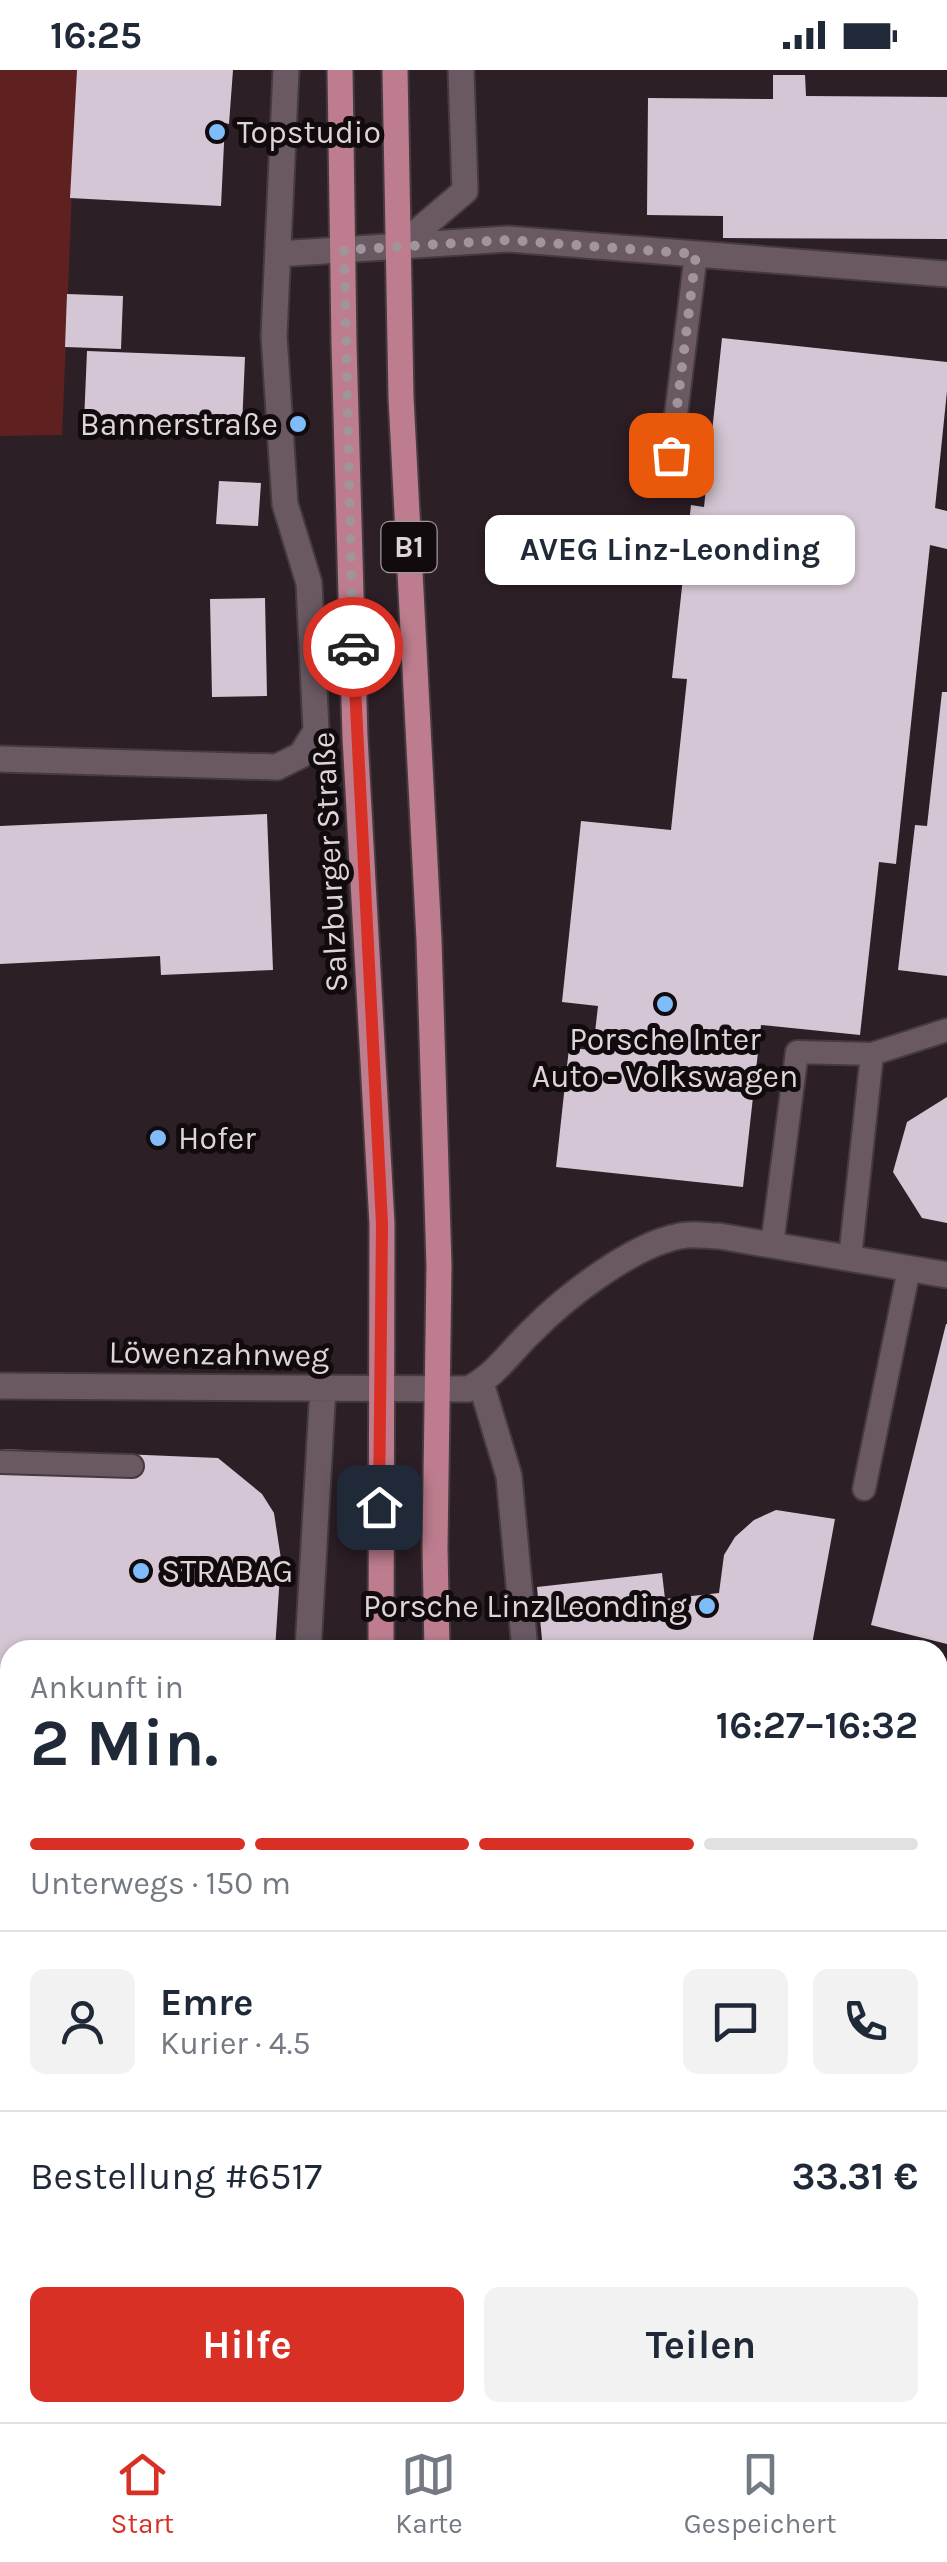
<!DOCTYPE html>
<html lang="de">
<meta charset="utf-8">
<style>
:root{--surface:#fff;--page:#f2f2f3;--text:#1f2937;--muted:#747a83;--line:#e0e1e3;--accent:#d93025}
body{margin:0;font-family:Karla,sans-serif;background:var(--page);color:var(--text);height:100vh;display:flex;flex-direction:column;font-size:38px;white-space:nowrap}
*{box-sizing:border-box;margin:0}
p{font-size:32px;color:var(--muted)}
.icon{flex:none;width:55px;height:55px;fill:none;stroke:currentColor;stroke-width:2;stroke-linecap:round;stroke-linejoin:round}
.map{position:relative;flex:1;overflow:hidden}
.details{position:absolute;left:0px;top:1570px;width:948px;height:782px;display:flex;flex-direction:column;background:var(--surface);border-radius:30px 30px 0 0;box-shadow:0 2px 8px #0004}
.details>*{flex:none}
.pin{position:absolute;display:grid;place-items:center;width:85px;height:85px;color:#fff;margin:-42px;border-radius:20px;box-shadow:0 5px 15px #0006}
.courier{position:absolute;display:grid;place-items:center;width:100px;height:100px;margin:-50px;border:8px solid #d93025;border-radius:50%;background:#fff;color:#222;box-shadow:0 2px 12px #0007}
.bubble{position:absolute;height:70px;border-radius:15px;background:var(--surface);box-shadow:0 2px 8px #0004;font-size:32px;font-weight:700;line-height:70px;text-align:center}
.summary em{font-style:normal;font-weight:700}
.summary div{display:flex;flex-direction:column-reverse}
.summary{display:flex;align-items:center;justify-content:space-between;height:170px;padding:0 30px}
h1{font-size:65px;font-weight:700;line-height:75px}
.bar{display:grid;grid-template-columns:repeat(4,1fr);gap:15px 10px;align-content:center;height:120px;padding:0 30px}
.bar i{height:12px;border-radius:8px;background:var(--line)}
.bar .on{background:var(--accent)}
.bar p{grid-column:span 4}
.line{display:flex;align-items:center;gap:25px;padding:0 30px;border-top:2px solid var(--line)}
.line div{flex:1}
.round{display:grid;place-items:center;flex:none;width:105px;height:105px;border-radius:15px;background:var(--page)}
.action{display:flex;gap:20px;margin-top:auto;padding:20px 30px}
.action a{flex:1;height:115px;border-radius:15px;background:var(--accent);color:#fff;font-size:40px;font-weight:700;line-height:115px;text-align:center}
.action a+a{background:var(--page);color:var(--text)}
.status{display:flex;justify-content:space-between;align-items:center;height:70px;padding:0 50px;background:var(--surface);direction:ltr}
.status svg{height:28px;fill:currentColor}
.menu{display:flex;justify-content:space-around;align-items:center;height:140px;border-top:2px solid var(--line);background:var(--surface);font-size:28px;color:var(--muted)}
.menu a{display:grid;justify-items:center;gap:5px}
.menu .on{color:var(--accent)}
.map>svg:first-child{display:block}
.green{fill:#5f2120}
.building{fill:#d4c6d4}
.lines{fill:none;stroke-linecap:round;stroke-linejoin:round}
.service-casing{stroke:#453a3f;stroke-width:26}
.minor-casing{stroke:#453a3f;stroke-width:29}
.primary-casing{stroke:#453a3f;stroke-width:29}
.service{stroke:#6a5962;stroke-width:22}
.minor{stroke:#6a5962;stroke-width:25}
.primary{stroke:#bd7d8e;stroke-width:25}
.done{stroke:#a0959a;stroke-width:10;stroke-dasharray:0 18}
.route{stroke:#d93025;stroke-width:12}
.poi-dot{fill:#7fbdfa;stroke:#110b0e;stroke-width:4}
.labels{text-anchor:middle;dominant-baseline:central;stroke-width:10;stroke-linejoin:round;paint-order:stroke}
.shield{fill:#110b0e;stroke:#a0989c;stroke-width:2.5}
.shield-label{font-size:30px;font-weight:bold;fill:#ded4d9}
.poi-label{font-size:32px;fill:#ded4d9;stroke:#110b0e;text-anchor:start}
.street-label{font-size:32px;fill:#ded4d9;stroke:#110b0e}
</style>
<div class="status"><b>16:25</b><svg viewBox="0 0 49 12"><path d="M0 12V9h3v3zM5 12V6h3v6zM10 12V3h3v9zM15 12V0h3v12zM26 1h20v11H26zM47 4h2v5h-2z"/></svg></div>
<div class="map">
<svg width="947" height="2352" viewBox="0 0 947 2352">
<rect width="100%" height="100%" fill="#2d1f26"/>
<path class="green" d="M 0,0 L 77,0 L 62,365 L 0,366 Z"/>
<path class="building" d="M 77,0 L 233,0 L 229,54 L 225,53 L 221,136 L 70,128 Z
M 773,5 L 805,5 L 806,26 L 947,27 L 947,169 L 723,168 L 723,146 L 647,145 L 648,28 L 773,29 Z
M 67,224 L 123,226 L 121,279 L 65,277 Z
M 722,268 L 947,292 L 947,321 L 935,438 L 947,441 L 947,479 L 930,475 L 896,794 L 879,792 L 860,965 L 761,955 L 743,1117 L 556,1097 L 569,978 L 593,980 L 598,936 L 562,932 L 581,751 L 671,760 L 687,609 L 672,608 L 691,435 L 704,437 Z
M 87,281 L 245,287 L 242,357 L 84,352 Z
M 219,411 L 261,413 L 258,456 L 216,454 Z
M 265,528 L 267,626 L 212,627 L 210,529 Z
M 942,622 L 947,622 L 947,906 L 898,900 L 915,755 L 927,756 Z
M 267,744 L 273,900 L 161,905 L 160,886 L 0,894 L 0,756 Z
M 947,1027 L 947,1153 L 922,1148 L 893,1102 L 907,1052 Z
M 946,1254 L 947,1254 L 947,1574 L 871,1555 Z
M 0,1379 L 218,1388 L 262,1424 L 274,1443 L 281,1489 L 275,1580 L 10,1580 L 10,1610 L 0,1609 Z
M 776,1440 L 835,1449 L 811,1580 L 543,1580 L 537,1517 L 662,1503 L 665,1529 L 719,1523 L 724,1485 L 735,1467 L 754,1450 Z
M 0,1620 L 10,1620 L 10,1688 L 0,1687 Z
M 938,1917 L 947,1919 L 947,2152 L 938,2150 Z
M 938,2280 L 947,2281 L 947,2352 L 624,2352 L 624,2342 L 938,2342 Z"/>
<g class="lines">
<defs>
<path id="service" d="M 671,385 L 696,184
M 772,1175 L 797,982 L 872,984 L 947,960
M 850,1188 L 872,984
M 0,1392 L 132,1396
M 864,1419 L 909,1199
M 0,1712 L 10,1712
M 938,2186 L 947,2187"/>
<path id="minor" d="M 399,177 L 465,121 L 461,0
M 278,184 L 508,169 L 947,204
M 0,689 L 277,697 L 301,685 L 316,661 L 309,513 L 285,434 L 274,266 L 286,0
M 481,1313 L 509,1406 L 525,1580
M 0,1316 L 468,1319 C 493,1308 511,1281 531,1262 C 565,1227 632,1175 680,1166 C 692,1163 707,1166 719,1166 L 947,1205
M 308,1580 L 323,1317
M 264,2352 L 265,2342
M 571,2352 L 571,2342"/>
<path id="primary" d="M 340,0 L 344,274 L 355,667 L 382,1154 L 381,1580
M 395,0 L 401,327 L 429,870 L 439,1196 L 435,1478 L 437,1580
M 380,2352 L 380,2342
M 445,2352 L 445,2342"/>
</defs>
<use href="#service" class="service-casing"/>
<use href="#minor" class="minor-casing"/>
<use href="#primary" class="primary-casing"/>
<use href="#service" class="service"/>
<use href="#minor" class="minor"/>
<use href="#primary" class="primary"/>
</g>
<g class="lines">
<path class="done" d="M 353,577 L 344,180 L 508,170 L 696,184 L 671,385"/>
<path class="route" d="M 353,577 L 382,1154 L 379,1437"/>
</g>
<g class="poi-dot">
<circle cx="217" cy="62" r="10"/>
<circle cx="298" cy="354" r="10"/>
<circle cx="665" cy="934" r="10"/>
<circle cx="158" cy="1068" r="10"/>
<circle cx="141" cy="1501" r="10"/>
<circle cx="707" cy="1536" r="10"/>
</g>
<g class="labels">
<rect class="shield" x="381.5" y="452" width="55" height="50" rx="8"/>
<g class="shield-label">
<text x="409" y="477">B1</text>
</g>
<g class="poi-label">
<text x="237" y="62">Topstudio</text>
<text x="278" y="354" text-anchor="end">Bannerstraße</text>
<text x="665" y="969" text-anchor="middle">Porsche Inter<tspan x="665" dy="37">Auto - Volkswagen</tspan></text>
<text x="178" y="1068">Hofer</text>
<text x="161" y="1501">STRABAG</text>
<text x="687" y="1536" text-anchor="end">Porsche Linz Leonding</text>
</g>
<g class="street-label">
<text transform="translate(330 792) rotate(-93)">Salzburger Straße</text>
<text transform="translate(219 1284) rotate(1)">Löwenzahnweg</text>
</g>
</g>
</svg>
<div class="pin" style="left:671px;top:385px;background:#ea580c"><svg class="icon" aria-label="bag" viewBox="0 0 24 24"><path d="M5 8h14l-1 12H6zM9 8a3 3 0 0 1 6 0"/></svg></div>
<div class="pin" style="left:379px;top:1437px;background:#1f2937"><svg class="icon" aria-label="home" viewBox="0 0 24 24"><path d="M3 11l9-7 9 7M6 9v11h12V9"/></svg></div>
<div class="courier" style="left:353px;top:577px"><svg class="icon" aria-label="car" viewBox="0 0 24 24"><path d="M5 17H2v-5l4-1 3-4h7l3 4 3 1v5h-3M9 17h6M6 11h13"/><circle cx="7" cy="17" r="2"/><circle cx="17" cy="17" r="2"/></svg></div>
<div class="bubble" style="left:485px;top:445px;width:370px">AVEG Linz-Leonding</div>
<section class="details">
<div class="summary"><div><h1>2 Min.</h1><p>Ankunft in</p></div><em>16:27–16:32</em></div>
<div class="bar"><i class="on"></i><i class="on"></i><i class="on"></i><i></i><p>Unterwegs · 150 m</p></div>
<div class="line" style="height:180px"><a class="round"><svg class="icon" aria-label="person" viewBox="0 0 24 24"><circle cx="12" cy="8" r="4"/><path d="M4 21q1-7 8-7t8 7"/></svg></a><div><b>Emre</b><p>Kurier · 4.5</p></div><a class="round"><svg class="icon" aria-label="chat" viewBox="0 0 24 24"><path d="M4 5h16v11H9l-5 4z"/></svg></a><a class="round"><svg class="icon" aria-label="phone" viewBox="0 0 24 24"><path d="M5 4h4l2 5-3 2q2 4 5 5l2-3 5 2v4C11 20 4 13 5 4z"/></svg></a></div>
<div class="line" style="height:130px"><div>Bestellung #6517</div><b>33.31 €</b></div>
<div class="action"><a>Hilfe</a><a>Teilen</a></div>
</section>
</div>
<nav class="menu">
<a class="on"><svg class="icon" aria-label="home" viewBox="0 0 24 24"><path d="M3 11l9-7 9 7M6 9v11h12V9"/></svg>Start</a>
<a><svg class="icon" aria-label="map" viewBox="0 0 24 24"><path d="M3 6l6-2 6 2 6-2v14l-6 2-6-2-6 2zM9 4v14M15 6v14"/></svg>Karte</a>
<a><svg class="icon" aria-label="saved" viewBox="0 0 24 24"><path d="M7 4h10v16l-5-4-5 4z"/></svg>Gespeichert</a>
</nav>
